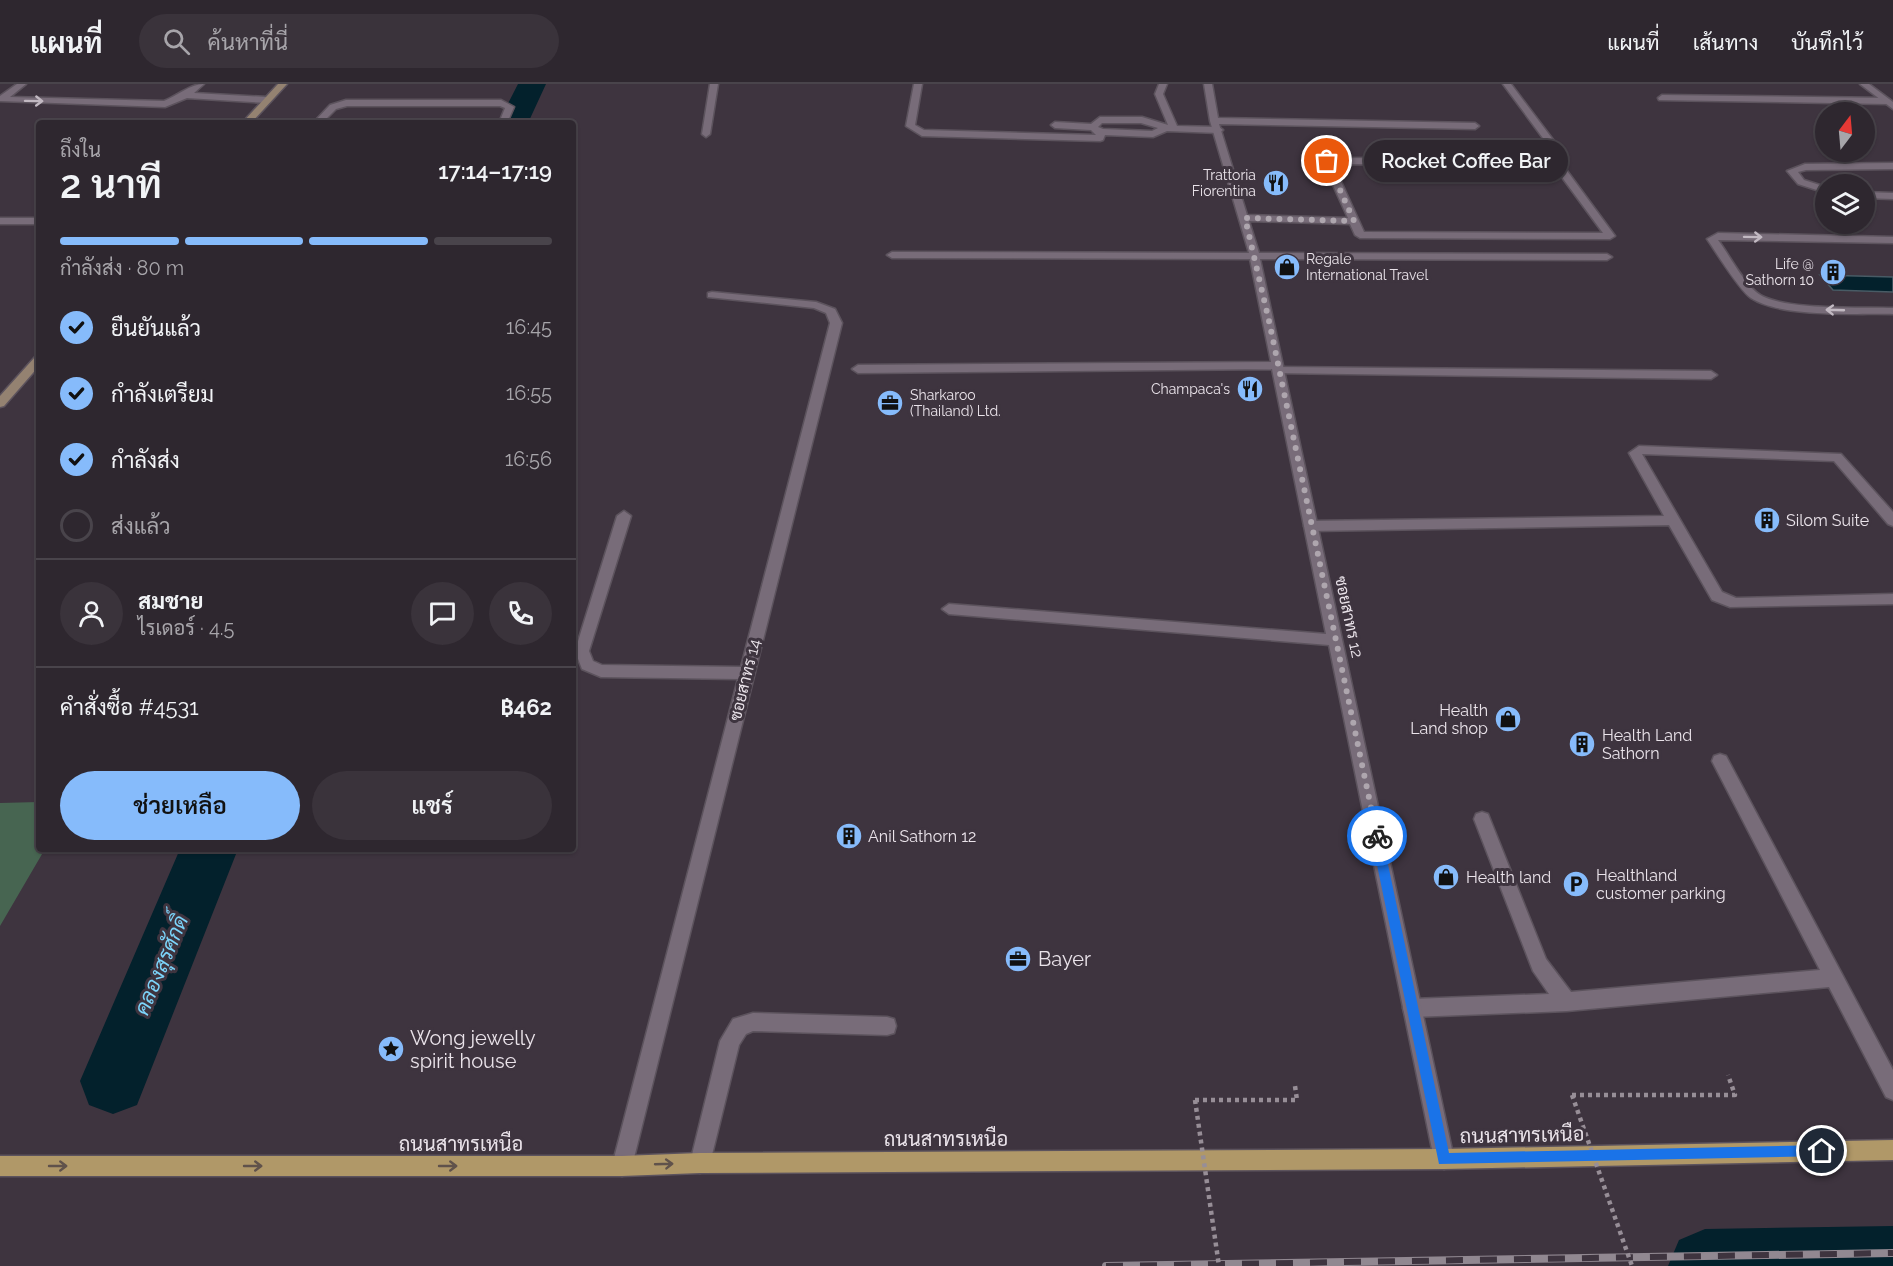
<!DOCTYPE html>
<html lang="th">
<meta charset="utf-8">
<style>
:root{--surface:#2e272f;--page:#3a333b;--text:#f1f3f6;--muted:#a7a5aa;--line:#49444b;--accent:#86bbfb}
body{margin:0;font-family:Raleway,Sarabun,sans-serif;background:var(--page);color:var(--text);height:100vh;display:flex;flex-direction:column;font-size:22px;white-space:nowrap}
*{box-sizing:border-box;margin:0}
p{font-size:20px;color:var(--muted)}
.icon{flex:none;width:33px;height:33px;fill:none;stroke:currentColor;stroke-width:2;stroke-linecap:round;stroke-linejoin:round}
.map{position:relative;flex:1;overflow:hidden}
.details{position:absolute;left:36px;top:36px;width:540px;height:732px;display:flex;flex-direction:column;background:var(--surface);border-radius:6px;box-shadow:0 2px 4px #0004,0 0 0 2px var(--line)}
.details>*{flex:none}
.needle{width:39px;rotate:16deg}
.controls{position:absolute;left:1815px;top:18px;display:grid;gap:12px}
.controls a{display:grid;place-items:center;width:60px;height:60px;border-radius:50%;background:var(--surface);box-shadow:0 2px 4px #0004,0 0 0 2px var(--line);font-size:30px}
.pin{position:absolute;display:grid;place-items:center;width:51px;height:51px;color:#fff;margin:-26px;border:3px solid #fff;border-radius:50%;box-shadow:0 2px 6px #0007}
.courier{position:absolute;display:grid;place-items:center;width:60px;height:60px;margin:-30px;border:4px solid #1a73e8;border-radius:50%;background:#fff;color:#222;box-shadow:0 2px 8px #0007}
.bubble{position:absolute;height:42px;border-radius:21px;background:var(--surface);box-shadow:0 2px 4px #0004,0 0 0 2px var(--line);font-size:20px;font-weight:600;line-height:42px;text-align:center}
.summary em{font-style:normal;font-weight:600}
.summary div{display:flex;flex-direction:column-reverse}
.summary{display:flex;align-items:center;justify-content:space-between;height:102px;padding:0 24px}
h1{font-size:39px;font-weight:600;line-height:45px}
.bar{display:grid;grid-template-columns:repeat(4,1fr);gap:9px 6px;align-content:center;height:72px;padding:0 24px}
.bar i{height:8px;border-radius:4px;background:var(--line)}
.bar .selected{background:var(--accent)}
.bar p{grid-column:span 4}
.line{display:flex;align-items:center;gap:15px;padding:0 24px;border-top:2px solid var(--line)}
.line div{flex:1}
.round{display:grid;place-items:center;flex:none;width:63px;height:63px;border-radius:32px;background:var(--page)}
ol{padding:0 24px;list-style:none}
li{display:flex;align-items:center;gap:18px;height:66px}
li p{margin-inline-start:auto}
li .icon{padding:6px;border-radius:50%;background:var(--accent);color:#111;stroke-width:4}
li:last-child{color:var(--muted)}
li i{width:33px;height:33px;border:3px solid var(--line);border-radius:50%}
.cta{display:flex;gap:12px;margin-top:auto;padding:12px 24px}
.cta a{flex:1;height:69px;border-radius:36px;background:var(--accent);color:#111;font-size:24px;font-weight:600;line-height:69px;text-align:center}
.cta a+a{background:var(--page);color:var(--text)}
header{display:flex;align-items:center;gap:36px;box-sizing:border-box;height:84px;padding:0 30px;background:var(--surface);border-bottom:2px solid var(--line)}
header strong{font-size:28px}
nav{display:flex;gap:33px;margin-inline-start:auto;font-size:21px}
.search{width:420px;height:54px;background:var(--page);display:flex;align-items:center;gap:15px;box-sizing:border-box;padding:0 21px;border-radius:33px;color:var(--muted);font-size:22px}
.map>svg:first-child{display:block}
.green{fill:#476551}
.water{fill:#03212c;stroke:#485b65;stroke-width:1.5}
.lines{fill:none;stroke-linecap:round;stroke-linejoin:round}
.canal{fill:#03212c;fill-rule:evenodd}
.lane-casing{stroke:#5c535d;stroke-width:3}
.street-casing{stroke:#5c535d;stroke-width:3}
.secondary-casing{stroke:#5c535d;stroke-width:3}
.primary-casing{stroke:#5c535d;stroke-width:3}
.path{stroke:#978e97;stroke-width:4.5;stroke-dasharray:4 4;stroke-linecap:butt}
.lane{fill:#786c79;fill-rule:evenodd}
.street{fill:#786c79;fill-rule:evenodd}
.secondary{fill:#948271;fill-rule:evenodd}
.primary{fill:#b09868;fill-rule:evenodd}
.rail-casing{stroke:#918891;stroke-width:8}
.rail{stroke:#3e343f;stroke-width:6;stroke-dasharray:17;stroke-linecap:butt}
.path-bridge{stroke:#978e97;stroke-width:4.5;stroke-dasharray:4 4;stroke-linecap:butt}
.oneway{stroke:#c2b9c2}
.oneway2{stroke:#60524b}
.route{fill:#1a73e8}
.done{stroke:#aea6ae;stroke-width:6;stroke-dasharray:0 10.8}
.labels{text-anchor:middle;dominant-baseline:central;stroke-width:6;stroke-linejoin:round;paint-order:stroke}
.far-poi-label{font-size:14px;fill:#eae3ea;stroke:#3e343f;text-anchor:end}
.poi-label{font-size:16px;fill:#eae3ea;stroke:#3e343f;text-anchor:start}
.street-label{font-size:16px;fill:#eae3ea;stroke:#3e343f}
.near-poi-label{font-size:20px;fill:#eae3ea;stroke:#3e343f;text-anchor:start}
.near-street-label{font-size:20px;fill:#eae3ea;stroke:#3e343f}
.near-water-label{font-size:21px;font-style:italic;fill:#7cd4fa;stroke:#3e343f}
</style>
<header>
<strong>แผนที่</strong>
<div class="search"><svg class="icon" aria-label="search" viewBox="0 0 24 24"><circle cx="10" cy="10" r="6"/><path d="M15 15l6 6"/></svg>ค้นหาที่นี่</div>
<nav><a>แผนที่</a><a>เส้นทาง</a><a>บันทึกไว้</a></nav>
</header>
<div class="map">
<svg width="1893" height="1182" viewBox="0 0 1893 1182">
<rect width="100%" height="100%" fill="#3e343f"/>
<path class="green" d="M 39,718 L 39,765 L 45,765 L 0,842 L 0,719 Z"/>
<path class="water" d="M 1820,191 L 1893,193 L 1893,208 L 1833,206 Z"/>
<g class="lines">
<path class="canal" d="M 518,0 L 546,0 L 528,39 L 498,39 Z
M 180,765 L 238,765 L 137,1021 L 113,1030 L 89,1021 L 80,997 Z
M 1893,1142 L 1893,1182 L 1668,1182 L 1679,1156 L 1705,1145 Z"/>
<defs>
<path id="lane" d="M 17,0 L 26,0 L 10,13 L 164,17 C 177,12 190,0 204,0 L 194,9 L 267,13 L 271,16 L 267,19 L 187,14 L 165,23 L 0,17 L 0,12 Z
M 914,0 L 922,0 L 915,41 L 924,46 L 1096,51 L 1091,46 L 1055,44 L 1051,41 L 1055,38 L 1091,40 L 1100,33 L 1142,33 L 1168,41 L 1155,10 L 1159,0 L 1167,0 L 1163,10 L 1177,42 L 1219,43 L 1223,46 L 1219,49 L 1167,47 L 1153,53 L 1105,51 L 1103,56 L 1100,57 L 922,52 L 906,42 ZM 1102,39 L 1141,39 L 1158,44 L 1152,47 L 1103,45 L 1098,43 Z
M 1662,11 L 1887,14 L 1891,17 L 1887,20 L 1659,16 L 1658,14 Z
M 1893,79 L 1893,85 L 1806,86 L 1798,88 L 1804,96 L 1826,103 L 1826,109 L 1798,100 L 1787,87 L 1805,80 Z
M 1864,108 L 1893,109 L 1893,115 L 1864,114 Z
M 0,134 L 39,134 L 39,140 L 0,140 Z
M 1279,283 L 1711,287 L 1717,291 L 1711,295 L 1275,289 L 1273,287 Z
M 1639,362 L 1841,370 L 1893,428 L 1893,442 L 1888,440 L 1834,377 L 1642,370 L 1722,508 L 1736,514 L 1893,510 L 1893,520 L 1730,523 L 1712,516 L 1669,441 L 1311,447 L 1304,442 L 1311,437 L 1664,432 L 1629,369 Z
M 1720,670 L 1726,672 L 1893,986 L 1893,1016 L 1886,1013 L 1829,903 L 1567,927 L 1412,933 L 1405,931 L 1403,924 L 1405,917 L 1412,915 L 1549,910 L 1533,887 L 1474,735 L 1476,730 L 1482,728 L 1488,730 L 1546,875 L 1571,908 L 1820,886 L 1712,677 L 1714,672 Z
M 753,929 L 887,933 L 894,935 L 896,942 L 894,949 L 887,951 L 753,947 L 746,950 L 739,961 L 710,1079 L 707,1086 L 700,1089 L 693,1086 L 690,1079 L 720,957 L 733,935 Z"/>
<path id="street" d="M 710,0 L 718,0 L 710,50 L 706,53 L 702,50 Z
M 1204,0 L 1212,0 L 1218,34 L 1475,39 L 1479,42 L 1475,45 L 1219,40 L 1247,131 L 1348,134 L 1322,77 L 1327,74 L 1556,75 L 1559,76 L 1615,152 L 1610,155 L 1360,154 L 1355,151 L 1350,140 L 1249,137 L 1259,169 L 1607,170 L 1612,173 L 1607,176 L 1260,175 L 1454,1075 L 1451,1082 L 1444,1085 L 1437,1082 L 1434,1075 L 1329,561 L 949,530 L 942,525 L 949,520 L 1326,550 L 1272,285 L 858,289 L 852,285 L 858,281 L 1271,278 L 1250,175 L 892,174 L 887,171 L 892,168 L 1249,169 L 1210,37 ZM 1333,80 L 1553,81 L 1603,149 L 1364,148 Z
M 1503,0 L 1511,0 L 1563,69 L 1563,73 L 1557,73 Z
M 1860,0 L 1869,0 L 1893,18 L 1893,25 Z
M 346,16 L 501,16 L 514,23 L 507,39 L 499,39 L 505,24 L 500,22 L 347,22 L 336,25 L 322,39 L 313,39 L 330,21 Z
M 1718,149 L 1893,153 L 1893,159 L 1718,156 C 1730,172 1741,195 1756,208 C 1777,227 1863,223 1893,224 L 1893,230 C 1856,229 1782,234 1751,214 C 1740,207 1716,168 1707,155 Z
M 712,208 L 816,218 L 835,225 L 842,239 L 632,1082 L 629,1089 L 622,1092 L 615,1089 L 612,1082 L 738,595 L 601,593 L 582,585 L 575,567 L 617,432 L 624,427 L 631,432 L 589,567 L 593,577 L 602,581 L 741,583 L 830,239 L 826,229 L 814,224 L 708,213 L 708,209 Z"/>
<path id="secondary" d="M 278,0 L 287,0 L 251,39 L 242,39 Z
M 39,272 L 39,282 L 4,322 L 0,323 L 0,312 L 35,273 Z"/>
<path id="primary" d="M 1893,1056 L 1893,1076 L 1444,1085 L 700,1089 L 622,1092 L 0,1092 L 0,1072 L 622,1072 L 700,1069 L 1444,1065 Z"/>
</defs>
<use href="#lane" class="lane-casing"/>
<use href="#street" class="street-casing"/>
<use href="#secondary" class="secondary-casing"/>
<use href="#primary" class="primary-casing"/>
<path class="path" d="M 1572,1011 L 1735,1011 L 1728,991
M 1195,1016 L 1297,1016 L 1295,1002"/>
<use href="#lane" class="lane"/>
<use href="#street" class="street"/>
<use href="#secondary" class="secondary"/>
<use href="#primary" class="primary"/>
<defs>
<path id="rail" d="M 1106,1182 L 1893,1169"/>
</defs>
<use href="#rail" class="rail-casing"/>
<use href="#rail" class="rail"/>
<path class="path-bridge" d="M 1572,1011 L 1632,1182
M 1195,1016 L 1219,1182"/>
</g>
<defs><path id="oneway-shaft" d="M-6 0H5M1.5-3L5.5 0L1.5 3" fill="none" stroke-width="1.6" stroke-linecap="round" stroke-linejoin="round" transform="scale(1.5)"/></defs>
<g class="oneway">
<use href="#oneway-shaft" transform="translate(34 17) rotate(1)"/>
<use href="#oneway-shaft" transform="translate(1753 153) rotate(1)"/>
<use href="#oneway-shaft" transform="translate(1835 226) rotate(-178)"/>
</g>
<g class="oneway2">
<use href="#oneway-shaft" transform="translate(664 1080) rotate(-2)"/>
<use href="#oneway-shaft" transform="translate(58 1082)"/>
<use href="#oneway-shaft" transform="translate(253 1082)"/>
<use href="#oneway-shaft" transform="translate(448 1082)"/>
</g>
<path class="route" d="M 1377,748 L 1382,752 L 1449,1069 L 1822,1061 L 1827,1063 L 1827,1072 L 1439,1080 L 1371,752 Z"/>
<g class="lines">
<path class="done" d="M 1327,77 L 1354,137 L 1245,134 L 1269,237 L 1377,752"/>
</g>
<defs>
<symbol id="restaurant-disc" viewBox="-11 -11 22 22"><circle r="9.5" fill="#86bbfb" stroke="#3e343f"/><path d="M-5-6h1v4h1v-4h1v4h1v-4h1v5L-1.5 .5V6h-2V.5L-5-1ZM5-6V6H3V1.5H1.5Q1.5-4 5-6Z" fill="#111"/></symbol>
<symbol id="shop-disc" viewBox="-11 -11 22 22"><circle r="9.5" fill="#86bbfb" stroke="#3e343f"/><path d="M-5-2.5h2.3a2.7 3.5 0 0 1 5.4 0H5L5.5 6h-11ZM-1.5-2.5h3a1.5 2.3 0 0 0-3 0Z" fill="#111"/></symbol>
<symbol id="building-disc" viewBox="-11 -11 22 22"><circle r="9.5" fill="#86bbfb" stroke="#3e343f"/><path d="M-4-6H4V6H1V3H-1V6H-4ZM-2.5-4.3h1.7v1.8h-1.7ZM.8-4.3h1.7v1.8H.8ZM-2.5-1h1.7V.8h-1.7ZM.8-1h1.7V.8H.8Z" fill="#111"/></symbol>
<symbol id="office-disc" viewBox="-11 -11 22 22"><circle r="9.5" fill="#86bbfb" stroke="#3e343f"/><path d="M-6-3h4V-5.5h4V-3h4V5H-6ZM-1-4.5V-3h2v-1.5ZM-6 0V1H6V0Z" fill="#111"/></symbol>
<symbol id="parking-disc" viewBox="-11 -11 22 22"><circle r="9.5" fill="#86bbfb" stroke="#3e343f"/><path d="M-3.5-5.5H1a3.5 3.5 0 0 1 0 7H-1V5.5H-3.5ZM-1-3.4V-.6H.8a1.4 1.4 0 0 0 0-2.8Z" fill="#111"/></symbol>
<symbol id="sight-disc" viewBox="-11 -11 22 22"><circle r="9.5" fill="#86bbfb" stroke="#3e343f"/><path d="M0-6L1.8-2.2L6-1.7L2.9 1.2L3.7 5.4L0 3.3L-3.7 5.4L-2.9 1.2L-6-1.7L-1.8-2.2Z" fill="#111"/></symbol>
</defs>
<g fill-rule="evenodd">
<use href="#restaurant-disc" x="1261" y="84" width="30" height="30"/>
<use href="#shop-disc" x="1272" y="168" width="30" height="30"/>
<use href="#building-disc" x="1818" y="173" width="30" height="30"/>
<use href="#restaurant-disc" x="1235" y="290" width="30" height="30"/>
<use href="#office-disc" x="875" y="304" width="30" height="30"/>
<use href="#building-disc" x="1752" y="421" width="30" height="30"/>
<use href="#shop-disc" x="1493" y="620" width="30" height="30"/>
<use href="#building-disc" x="1567" y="645" width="30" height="30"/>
<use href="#building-disc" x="834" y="737" width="30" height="30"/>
<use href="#shop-disc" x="1431" y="778" width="30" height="30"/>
<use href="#parking-disc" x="1561" y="785" width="30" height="30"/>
<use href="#office-disc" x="1003" y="860" width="30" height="30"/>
<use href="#sight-disc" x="376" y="950" width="30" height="30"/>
</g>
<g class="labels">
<g class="far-poi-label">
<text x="1256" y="91">Trattoria<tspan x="1256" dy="16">Fiorentina</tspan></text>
<text x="1306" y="175" text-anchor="start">Regale<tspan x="1306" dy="16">International Travel</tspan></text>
<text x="1814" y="180">Life @<tspan x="1814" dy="16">Sathorn 10</tspan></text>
<text x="1230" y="305">Champaca's</text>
<text x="910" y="311" text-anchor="start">Sharkaroo<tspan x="910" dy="16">(Thailand) Ltd.</tspan></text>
</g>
<g class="poi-label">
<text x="1786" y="436">Silom Suite</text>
<text x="1488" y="626" text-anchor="end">Health<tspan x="1488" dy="18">Land shop</tspan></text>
<text x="1602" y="651">Health Land<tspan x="1602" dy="18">Sathorn</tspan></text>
<text x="868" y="752">Anil Sathorn 12</text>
<text x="1596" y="791">Healthland<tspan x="1596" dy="18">customer parking</tspan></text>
<text x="1466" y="793">Health land</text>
</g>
<g class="street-label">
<text transform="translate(1349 533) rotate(78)">ซอยสาทร 12</text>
<text transform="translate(745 596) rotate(-76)">ซอยสาทร 14</text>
</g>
<g class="near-poi-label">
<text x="1038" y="875">Bayer</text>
<text x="410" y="954">Wong jewelly<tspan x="410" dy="23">spirit house</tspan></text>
</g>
<g class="near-street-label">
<text transform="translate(1522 1051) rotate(-1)">ถนนสาทรเหนือ</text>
<text x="946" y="1055">ถนนสาทรเหนือ</text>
<text x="461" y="1060">ถนนสาทรเหนือ</text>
</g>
<g class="near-water-label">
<text transform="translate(161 881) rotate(-67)">คลองสุรศักดิ์</text>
</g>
</g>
</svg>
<div class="controls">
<a><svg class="needle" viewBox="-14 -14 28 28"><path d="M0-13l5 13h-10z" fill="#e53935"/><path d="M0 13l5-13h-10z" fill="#a7a5aa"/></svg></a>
<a><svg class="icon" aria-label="layers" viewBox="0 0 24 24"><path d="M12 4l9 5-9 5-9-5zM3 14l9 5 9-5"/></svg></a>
</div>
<div class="pin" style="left:1327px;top:77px;background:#ea580c"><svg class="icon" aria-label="bag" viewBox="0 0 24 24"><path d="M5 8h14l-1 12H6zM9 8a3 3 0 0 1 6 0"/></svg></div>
<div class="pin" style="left:1822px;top:1067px;background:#1f2937"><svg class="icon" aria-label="home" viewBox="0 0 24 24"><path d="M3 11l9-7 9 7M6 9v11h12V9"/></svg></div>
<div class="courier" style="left:1377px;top:752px"><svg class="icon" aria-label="bike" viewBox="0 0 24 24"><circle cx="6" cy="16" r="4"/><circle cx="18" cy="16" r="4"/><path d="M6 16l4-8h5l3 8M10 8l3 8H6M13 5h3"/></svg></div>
<div class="bubble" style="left:1364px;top:56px;width:204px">Rocket Coffee Bar</div>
<section class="details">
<div class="summary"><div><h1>2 นาที</h1><p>ถึงใน</p></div><em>17:14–17:19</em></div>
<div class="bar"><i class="selected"></i><i class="selected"></i><i class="selected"></i><i></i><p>กำลังส่ง · 80 m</p></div>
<ol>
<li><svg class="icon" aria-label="check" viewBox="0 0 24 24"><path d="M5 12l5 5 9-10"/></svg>ยืนยันแล้ว<p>16:45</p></li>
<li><svg class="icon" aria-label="check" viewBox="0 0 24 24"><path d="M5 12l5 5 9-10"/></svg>กำลังเตรียม<p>16:55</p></li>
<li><svg class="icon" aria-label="check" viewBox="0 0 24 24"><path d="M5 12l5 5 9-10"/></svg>กำลังส่ง<p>16:56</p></li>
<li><i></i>ส่งแล้ว</li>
</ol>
<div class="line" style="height:108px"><a class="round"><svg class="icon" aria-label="person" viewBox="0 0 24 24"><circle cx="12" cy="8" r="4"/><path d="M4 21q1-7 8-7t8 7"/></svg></a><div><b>สมชาย</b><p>ไรเดอร์ · 4.5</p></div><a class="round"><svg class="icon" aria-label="chat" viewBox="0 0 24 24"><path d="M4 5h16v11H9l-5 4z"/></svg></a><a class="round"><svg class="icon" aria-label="phone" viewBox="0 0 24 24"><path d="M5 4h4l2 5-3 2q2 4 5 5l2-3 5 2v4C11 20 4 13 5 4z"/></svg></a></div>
<div class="line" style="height:78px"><div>คำสั่งซื้อ #4531</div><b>฿462</b></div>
<div class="cta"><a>ช่วยเหลือ</a><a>แชร์</a></div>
</section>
</div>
